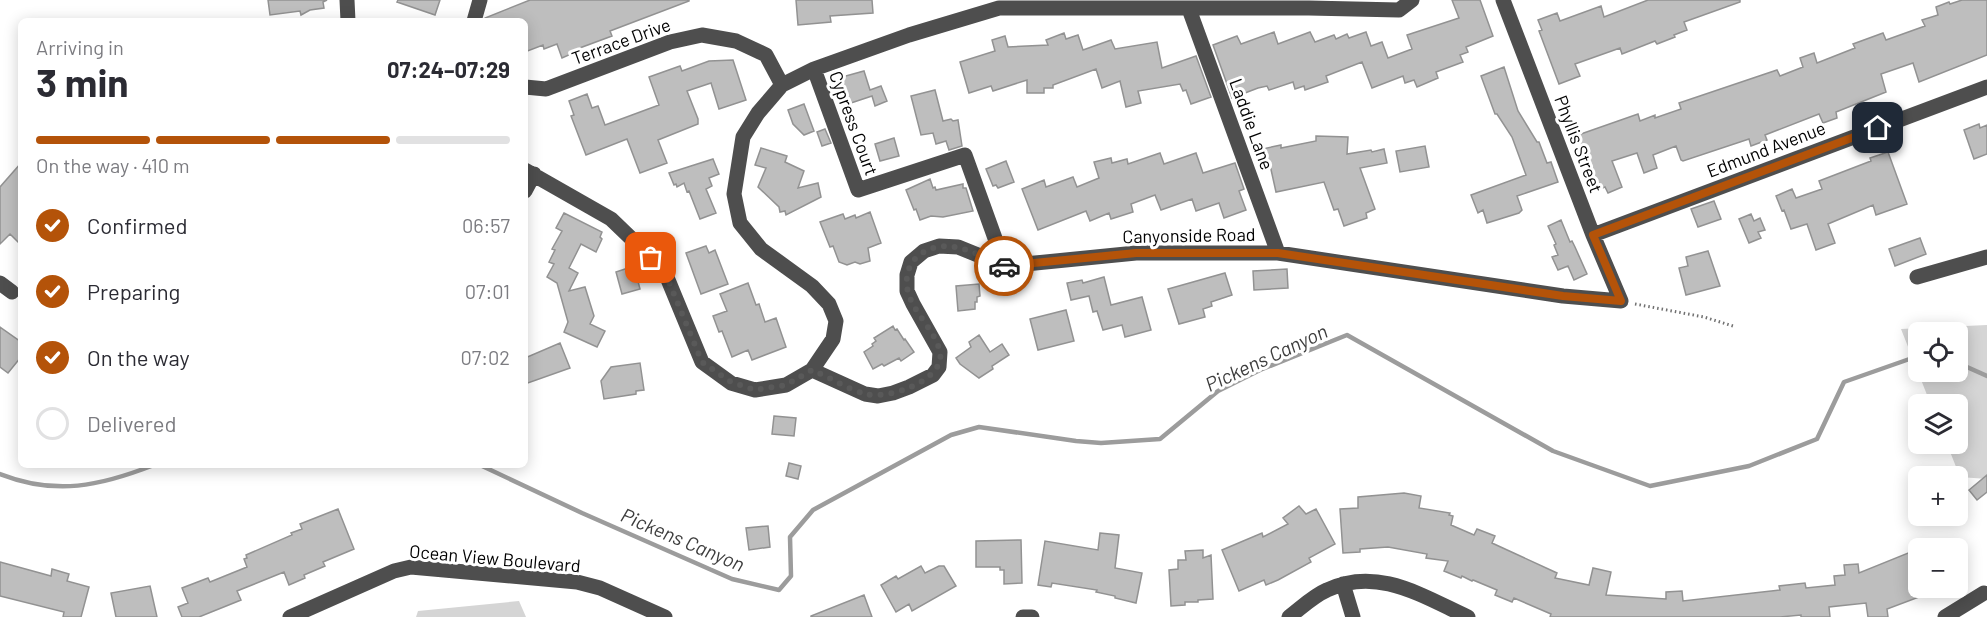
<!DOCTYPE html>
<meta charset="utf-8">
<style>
:root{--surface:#fff;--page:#f2f2f3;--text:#2b2b33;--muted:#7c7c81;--line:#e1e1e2;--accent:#b45309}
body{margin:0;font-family:Barlow,sans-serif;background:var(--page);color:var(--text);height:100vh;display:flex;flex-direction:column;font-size:22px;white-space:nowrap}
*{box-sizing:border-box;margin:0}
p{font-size:20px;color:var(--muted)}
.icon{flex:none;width:33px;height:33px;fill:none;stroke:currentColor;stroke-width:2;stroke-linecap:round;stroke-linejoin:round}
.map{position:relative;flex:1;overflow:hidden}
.drawer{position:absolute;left:18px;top:18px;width:510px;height:450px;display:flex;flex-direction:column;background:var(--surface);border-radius:9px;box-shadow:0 3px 15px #0003}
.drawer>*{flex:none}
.tools{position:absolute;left:1908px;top:322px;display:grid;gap:12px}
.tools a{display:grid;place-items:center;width:60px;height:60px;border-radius:9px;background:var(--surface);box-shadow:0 3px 15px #0003;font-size:30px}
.pin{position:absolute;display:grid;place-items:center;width:51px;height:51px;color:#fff;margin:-26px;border-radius:12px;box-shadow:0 3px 9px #0006}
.courier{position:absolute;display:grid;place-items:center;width:60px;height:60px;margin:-30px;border:4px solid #b45309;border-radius:50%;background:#fff;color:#222;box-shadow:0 2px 8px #0007}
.headline em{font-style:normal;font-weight:700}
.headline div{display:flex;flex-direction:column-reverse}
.headline{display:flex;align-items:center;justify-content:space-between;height:102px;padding:0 18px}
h1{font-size:39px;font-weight:700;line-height:45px}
.bar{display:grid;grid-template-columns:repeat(4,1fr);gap:9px 6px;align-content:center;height:72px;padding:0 18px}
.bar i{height:8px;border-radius:4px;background:var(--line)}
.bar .active{background:var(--accent)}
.bar p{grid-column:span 4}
ol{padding:0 18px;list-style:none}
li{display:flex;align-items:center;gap:18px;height:66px}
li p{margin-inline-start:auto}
li .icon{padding:6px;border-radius:50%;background:var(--accent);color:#fff;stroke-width:4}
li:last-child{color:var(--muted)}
li i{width:33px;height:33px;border:3px solid var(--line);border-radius:50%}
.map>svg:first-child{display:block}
.green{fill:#d5d5d5;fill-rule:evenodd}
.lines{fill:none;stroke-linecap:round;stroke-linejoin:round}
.stream{stroke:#9c9c9c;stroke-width:4.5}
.building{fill:#bebebe;stroke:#929292;stroke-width:1.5}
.path{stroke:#707070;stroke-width:3;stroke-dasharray:1.5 3;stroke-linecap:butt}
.minor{stroke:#4e4e4e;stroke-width:15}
.done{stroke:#595959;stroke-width:6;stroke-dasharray:0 10.8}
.route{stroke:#b45309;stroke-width:8}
.labels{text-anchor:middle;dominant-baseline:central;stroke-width:6;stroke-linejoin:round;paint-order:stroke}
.street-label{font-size:18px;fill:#000;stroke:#fff}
.water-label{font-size:20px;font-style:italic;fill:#3d3d3d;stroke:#fff}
</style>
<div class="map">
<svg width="1987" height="617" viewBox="0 0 1987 617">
<rect width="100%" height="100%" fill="#fff"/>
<path class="green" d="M 1987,325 L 1987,479 L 1960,477 L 1947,444 L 1958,444 L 1958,405 L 1931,405 L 1901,329 ZM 1918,333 L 1958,333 L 1958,372 L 1918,372 Z
M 519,601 L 526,617 L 416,617 L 418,611 Z"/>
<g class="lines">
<path class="stream" d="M 1958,363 L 1987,376
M 480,465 L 582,513 L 732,579 L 779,590 L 791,576 L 790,537 L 813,510 L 951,435 L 979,427 L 1076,441 L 1101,443 L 1160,439 L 1218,391 L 1260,370 L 1347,335 L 1553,451 L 1650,486 L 1749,466 L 1817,439 L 1844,382 L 1918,356
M 0,474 C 56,496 100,486 154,465"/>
</g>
<path class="building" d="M 268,0 L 327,0 L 323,2 L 324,8 L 310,10 L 301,15 L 300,11 L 270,15 Z
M 398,0 L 440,0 L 435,15 L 397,2 Z
M 530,0 L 689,0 L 689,1 L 610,31 L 612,36 L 577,49 L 578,51 L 562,58 L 557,44 L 544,49 L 543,45 L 525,52 L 525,21 L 484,21 L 485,18 Z
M 796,0 L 872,0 L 873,13 L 830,16 L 831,22 L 798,25 Z
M 1452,0 L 1480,0 L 1493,36 L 1466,47 L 1468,52 L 1460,55 L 1463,62 L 1436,72 L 1438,78 L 1417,87 L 1414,80 L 1405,83 L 1403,76 L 1372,88 L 1362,62 L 1326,76 L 1328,82 L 1305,90 L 1304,86 L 1295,89 L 1293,82 L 1269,90 L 1267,86 L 1258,88 L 1232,98 L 1213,45 L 1237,36 L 1241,44 L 1274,32 L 1278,44 L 1310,32 L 1315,42 L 1334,35 L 1336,39 L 1347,34 L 1349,38 L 1366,32 L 1371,46 L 1382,42 L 1388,58 L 1412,49 L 1407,35 L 1459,18 Z
M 1648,0 L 1740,0 L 1740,2 L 1684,22 L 1687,30 L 1674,35 L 1675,37 L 1657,44 L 1655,41 L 1622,54 L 1620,48 L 1575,64 L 1580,76 L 1559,84 L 1539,31 L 1542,30 L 1538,20 L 1557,13 L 1560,21 L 1601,6 L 1604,17 Z
M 1962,0 L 1987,0 L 1987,55 L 1919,82 L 1913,63 L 1881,74 L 1886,92 L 1836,112 L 1837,118 L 1823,123 L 1819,114 L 1765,135 L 1767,140 L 1751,146 L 1749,139 L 1683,161 L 1681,160 L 1676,146 L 1653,155 L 1657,168 L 1644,173 L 1637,153 L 1612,161 L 1622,187 L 1608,193 L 1605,187 L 1597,190 L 1578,135 L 1638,114 L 1640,121 L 1655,115 L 1655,118 L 1681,109 L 1679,103 L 1777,70 L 1780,76 L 1803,67 L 1800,58 L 1814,53 L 1817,63 L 1855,48 L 1853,44 L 1883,33 L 1886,40 L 1925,26 L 1922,20 L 1938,15 L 1936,7 L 1949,2 L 1950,4 Z
M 1064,33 L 1066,39 L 1078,35 L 1083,50 L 1111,40 L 1115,49 L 1157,42 L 1162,68 L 1196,56 L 1211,97 L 1191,104 L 1186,90 L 1183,91 L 1180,84 L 1138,91 L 1141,103 L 1126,107 L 1120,81 L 1102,88 L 1096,69 L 1053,85 L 1053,88 L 1044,88 L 1044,93 L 1027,93 L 1027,80 L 993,91 L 991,86 L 969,93 L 960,62 L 995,51 L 992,40 L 1005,36 L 1008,47 L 1048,45 L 1046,40 Z
M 733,60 L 746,100 L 719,109 L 711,83 L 687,91 L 698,119 L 698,124 L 658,140 L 667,163 L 640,173 L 627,139 L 586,155 L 571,116 L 574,115 L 569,101 L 587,94 L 592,108 L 598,106 L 605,125 L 659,105 L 649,77 L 680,66 L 682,71 L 709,61 Z
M 1504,67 L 1518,111 L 1537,142 L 1539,142 L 1547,163 L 1551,162 L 1558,182 L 1517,196 L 1522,210 L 1519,213 L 1487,223 L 1483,210 L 1478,213 L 1471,195 L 1526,175 L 1512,137 L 1497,114 L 1495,114 L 1481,76 Z
M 864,71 L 870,90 L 881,86 L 887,101 L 875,106 L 872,96 L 848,104 L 842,77 Z
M 935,90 L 943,121 L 951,119 L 953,121 L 958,120 L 962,146 L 949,150 L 946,141 L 936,144 L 933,133 L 921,135 L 911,96 Z
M 804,104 L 814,131 L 804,135 L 793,124 L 788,110 Z
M 1979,124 L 1980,128 L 1987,125 L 1987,154 L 1974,159 L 1964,130 Z
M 825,129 L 831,143 L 822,146 L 817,132 Z
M 1316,136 L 1348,137 L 1347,154 L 1371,150 L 1372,152 L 1384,149 L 1387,163 L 1360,168 L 1375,209 L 1366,213 L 1367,218 L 1344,226 L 1338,209 L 1334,210 L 1324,182 L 1276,192 L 1270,165 L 1265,166 L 1262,149 L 1281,145 L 1281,148 L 1316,141 Z
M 894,138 L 899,156 L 880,161 L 875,144 Z
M 1425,146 L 1429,167 L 1400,172 L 1396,151 Z
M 761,148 L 787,156 L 785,162 L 804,171 L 798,188 L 818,183 L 821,197 L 786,215 L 785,211 L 780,212 L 779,207 L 758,187 L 766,168 L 755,165 Z
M 1888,152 L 1907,204 L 1876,215 L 1873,205 L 1828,224 L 1835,243 L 1816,250 L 1807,224 L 1791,229 L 1784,210 L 1782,211 L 1776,196 L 1792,189 L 1796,198 L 1822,189 L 1819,181 L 1871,161 L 1870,158 Z
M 1160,153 L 1164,164 L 1196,153 L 1203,173 L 1235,163 L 1244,189 L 1239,191 L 1246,210 L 1224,218 L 1219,203 L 1196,211 L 1192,199 L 1161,210 L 1155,195 L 1131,204 L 1133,212 L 1111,219 L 1109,213 L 1090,221 L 1086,211 L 1038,230 L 1022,189 L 1044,180 L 1046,187 L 1073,177 L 1077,187 L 1099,178 L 1094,162 L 1111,158 L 1112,163 L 1127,159 L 1128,164 Z
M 713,159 L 719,174 L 709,178 L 712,186 L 706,189 L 716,213 L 700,219 L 689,191 L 687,192 L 684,183 L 677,187 L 676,184 L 674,185 L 669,173 Z
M 1006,161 L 1014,182 L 998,188 L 996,185 L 993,186 L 986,169 Z
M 21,163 L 21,245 L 10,234 L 0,244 L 0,187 Z
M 930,179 L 933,188 L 935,187 L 936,190 L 963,184 L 963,188 L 966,188 L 973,211 L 943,217 L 931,216 L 920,220 L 916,209 L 914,210 L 906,190 Z
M 1714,201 L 1721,219 L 1698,227 L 1691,209 Z
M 870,212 L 881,243 L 868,248 L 870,261 L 860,264 L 855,262 L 847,265 L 839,262 L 833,246 L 830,247 L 820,222 L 843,214 L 845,219 L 855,215 L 856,218 Z
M 564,213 L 602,232 L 600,237 L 602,239 L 596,252 L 581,244 L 569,268 L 578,273 L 569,291 L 585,287 L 594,316 L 590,324 L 605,331 L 597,347 L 564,332 L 568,322 L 557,283 L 547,277 L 554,264 L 549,262 L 555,250 L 552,249 L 562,231 L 556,228 Z
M 1751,214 L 1754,221 L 1760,218 L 1765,230 L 1758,232 L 1761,238 L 1749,243 L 1739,219 Z
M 1561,220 L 1570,242 L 1572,241 L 1575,247 L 1587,274 L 1574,280 L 1568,266 L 1558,270 L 1552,257 L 1558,255 L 1554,245 L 1556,244 L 1548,226 Z
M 1920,238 L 1926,254 L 1895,266 L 1889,249 Z
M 706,246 L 709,253 L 715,250 L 728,284 L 701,294 L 686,253 Z
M 1708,251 L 1720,286 L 1686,295 L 1679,268 L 1688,266 L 1686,257 Z
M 634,266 L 640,289 L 622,294 L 616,272 Z
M 1287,269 L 1288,288 L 1254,290 L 1253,271 Z
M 1225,273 L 1232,295 L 1211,302 L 1212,306 L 1203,309 L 1205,317 L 1179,324 L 1168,289 Z
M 1104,277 L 1111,305 L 1142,297 L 1151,330 L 1125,337 L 1122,325 L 1103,330 L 1097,311 L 1093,312 L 1089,296 L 1071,300 L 1067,283 L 1082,280 L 1083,283 Z
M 748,283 L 756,305 L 759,304 L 765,322 L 776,318 L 786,347 L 752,360 L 748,350 L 732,357 L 722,331 L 719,332 L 713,316 L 727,311 L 720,294 Z
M 979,284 L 980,296 L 977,297 L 977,302 L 975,302 L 975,309 L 958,311 L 956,286 Z
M 1066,310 L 1074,341 L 1038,350 L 1030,319 Z
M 893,326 L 895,330 L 897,329 L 904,340 L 905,339 L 914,352 L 901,361 L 899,358 L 884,366 L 882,364 L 873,369 L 864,352 L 873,346 L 872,344 L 876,341 L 874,338 Z
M 0,327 L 21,342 L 21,357 L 8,373 L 0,367 Z
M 979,335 L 990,352 L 1002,344 L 1009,355 L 992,366 L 993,369 L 979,378 L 960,364 L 956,358 L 971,347 L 969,342 Z
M 560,343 L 570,368 L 525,384 L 525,358 Z
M 640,363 L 644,390 L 636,391 L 636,394 L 604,399 L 601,381 L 611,367 Z
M 774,416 L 796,418 L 794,436 L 772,434 Z
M 789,463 L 801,466 L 798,479 L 786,476 Z
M 1987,475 L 1987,492 L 1977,500 L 1969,490 Z
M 1404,493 L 1421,496 L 1419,508 L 1450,513 L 1449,515 L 1453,516 L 1451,525 L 1474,535 L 1477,529 L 1495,536 L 1492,543 L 1557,573 L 1555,578 L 1589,585 L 1593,568 L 1611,572 L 1606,595 L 1666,599 L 1666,592 L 1682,591 L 1683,601 L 1780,590 L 1779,586 L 1805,583 L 1806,588 L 1835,585 L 1834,576 L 1845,575 L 1844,565 L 1858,564 L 1859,573 L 1918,549 L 1919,597 L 1887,609 L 1888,617 L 1868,617 L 1866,603 L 1829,607 L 1830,617 L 1801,617 L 1801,615 L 1780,617 L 1550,617 L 1551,614 L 1514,598 L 1512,602 L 1495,595 L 1497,590 L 1473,580 L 1472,581 L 1462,576 L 1461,578 L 1444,571 L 1448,561 L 1426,558 L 1427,554 L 1388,547 L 1360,549 L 1360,552 L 1343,553 L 1340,509 L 1358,508 L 1358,497 Z
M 1299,506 L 1306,514 L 1316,509 L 1335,544 L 1309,558 L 1311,562 L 1278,580 L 1266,585 L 1264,580 L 1239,591 L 1222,550 L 1262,533 L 1263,537 L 1288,524 L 1283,518 Z
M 338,509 L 354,549 L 323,562 L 325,566 L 304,575 L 305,578 L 289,585 L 284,572 L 237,591 L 241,600 L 199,617 L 182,617 L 178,607 L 188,603 L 182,588 L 208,578 L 210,582 L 247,567 L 244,559 L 247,558 L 246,555 L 292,535 L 291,533 L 302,529 L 300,524 Z
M 768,526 L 770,547 L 749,550 L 746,528 Z
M 1100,533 L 1119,535 L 1115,568 L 1142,573 L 1136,603 L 1115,598 L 1115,596 L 1096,592 L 1097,590 L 1052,583 L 1051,587 L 1038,585 L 1045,541 L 1098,550 Z
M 1021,540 L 1022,583 L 1004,584 L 1004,570 L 1000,570 L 1000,567 L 976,567 L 976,541 Z
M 1203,550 L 1203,558 L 1211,555 L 1213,599 L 1198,600 L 1198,602 L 1185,602 L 1185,605 L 1171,606 L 1169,570 L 1178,569 L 1178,560 L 1186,560 L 1185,551 Z
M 0,562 L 51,576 L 52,569 L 69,574 L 67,581 L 89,587 L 81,617 L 63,617 L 64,612 L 0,596 Z
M 921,566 L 925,573 L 939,566 L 944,566 L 956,586 L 912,611 L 909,604 L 896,612 L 881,585 L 896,576 L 898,579 Z
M 150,586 L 157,617 L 116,617 L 111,593 Z
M 864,595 L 872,617 L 811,617 L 811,616 Z"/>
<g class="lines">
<path class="path" d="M 1635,304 L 1704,317 L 1733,326"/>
<path class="minor" d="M 347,0 L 348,21
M 1189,9 L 1278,253
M 474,21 L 480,0
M 814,69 L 858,190 L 965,155 L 1005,266
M 525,87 L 546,89 L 670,42 L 702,35 L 736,41 L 766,55 L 782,85
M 525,170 L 611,219 L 664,270 L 702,362 L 731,383 L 755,390 L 786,385 L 812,370 L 833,339 L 836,321 L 829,304 L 812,286 L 761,249 L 740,223 L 734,194 L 743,137 L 758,113 L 782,85 L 814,69 L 909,35 L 999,8 L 1309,8 L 1399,10 L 1412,0
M 525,191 L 534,174
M 1593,235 L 1987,87
M 1917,277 L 1987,257
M 0,283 L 12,292
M 812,370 L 865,394 L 878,396 L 893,393 L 909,387 L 933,375 L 939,367 L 940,352 L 913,304 L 907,291 L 907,275 L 911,262 L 924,251 L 939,246 L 958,247 L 1005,266 L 1136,253 L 1278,253 L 1563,296 L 1621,301 L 1593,235 L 1503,0
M 1343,584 L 1353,617
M 290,617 L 394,571 L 411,567 L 577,582 L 600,588 L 665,617
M 1023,617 L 1032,617
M 1289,617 C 1301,608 1313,596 1327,590 C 1377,566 1422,596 1468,617
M 1945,617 L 1984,593"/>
</g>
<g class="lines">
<path class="done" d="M 651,258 L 664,270 L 702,362 L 731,382 L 755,390 L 786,385 L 812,370 C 829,377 849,390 866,394 C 888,400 946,380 940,352 C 935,330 914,314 908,292 C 905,281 907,266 916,258 C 943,233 976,254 1004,266"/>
<path class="route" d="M 1004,266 L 1136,253 L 1278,253 L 1563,296 L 1621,301 L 1593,235 L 1878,128"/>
</g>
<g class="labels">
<g class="street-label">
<text transform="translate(621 41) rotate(-20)">Terrace Drive</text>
<text transform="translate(854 123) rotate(70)">Cypress Court</text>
<text transform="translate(1252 124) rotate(70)">Laddie Lane</text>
<text transform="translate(1579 144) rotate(69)">Phyllis Street</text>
<text transform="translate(1766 149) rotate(-21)">Edmund Avenue</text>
<text transform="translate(1189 235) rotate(-1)">Canyonside Road</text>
<text transform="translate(495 558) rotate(5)">Ocean View Boulevard</text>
</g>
<g class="water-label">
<text transform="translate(1266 357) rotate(-25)">Pickens Canyon</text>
<text transform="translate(683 539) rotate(23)">Pickens Canyon</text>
</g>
</g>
</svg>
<div class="tools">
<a><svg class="icon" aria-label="locate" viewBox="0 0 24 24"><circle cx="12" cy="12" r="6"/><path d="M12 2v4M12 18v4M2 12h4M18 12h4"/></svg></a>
<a><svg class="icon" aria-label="layers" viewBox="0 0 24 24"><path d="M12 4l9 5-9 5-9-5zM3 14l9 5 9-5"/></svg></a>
<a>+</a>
<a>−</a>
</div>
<div class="pin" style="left:651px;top:258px;background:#ea580c"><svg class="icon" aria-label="bag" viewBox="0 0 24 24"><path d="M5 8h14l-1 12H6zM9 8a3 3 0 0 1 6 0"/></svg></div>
<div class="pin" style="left:1878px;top:128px;background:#1f2937"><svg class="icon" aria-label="home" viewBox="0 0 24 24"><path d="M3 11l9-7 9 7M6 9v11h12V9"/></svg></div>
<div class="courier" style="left:1004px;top:266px"><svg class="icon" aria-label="car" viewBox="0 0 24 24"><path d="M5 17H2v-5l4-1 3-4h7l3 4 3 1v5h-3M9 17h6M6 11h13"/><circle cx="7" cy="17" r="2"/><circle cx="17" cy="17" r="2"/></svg></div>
<section class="drawer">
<div class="headline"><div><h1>3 min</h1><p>Arriving in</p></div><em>07:24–07:29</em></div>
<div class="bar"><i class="active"></i><i class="active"></i><i class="active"></i><i></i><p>On the way · 410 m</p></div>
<ol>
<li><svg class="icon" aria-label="check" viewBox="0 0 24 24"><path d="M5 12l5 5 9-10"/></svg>Confirmed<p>06:57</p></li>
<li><svg class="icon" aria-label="check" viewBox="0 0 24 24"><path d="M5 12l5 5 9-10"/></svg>Preparing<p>07:01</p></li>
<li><svg class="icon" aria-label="check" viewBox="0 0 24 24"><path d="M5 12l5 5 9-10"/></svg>On the way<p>07:02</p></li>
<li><i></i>Delivered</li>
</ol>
</section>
</div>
